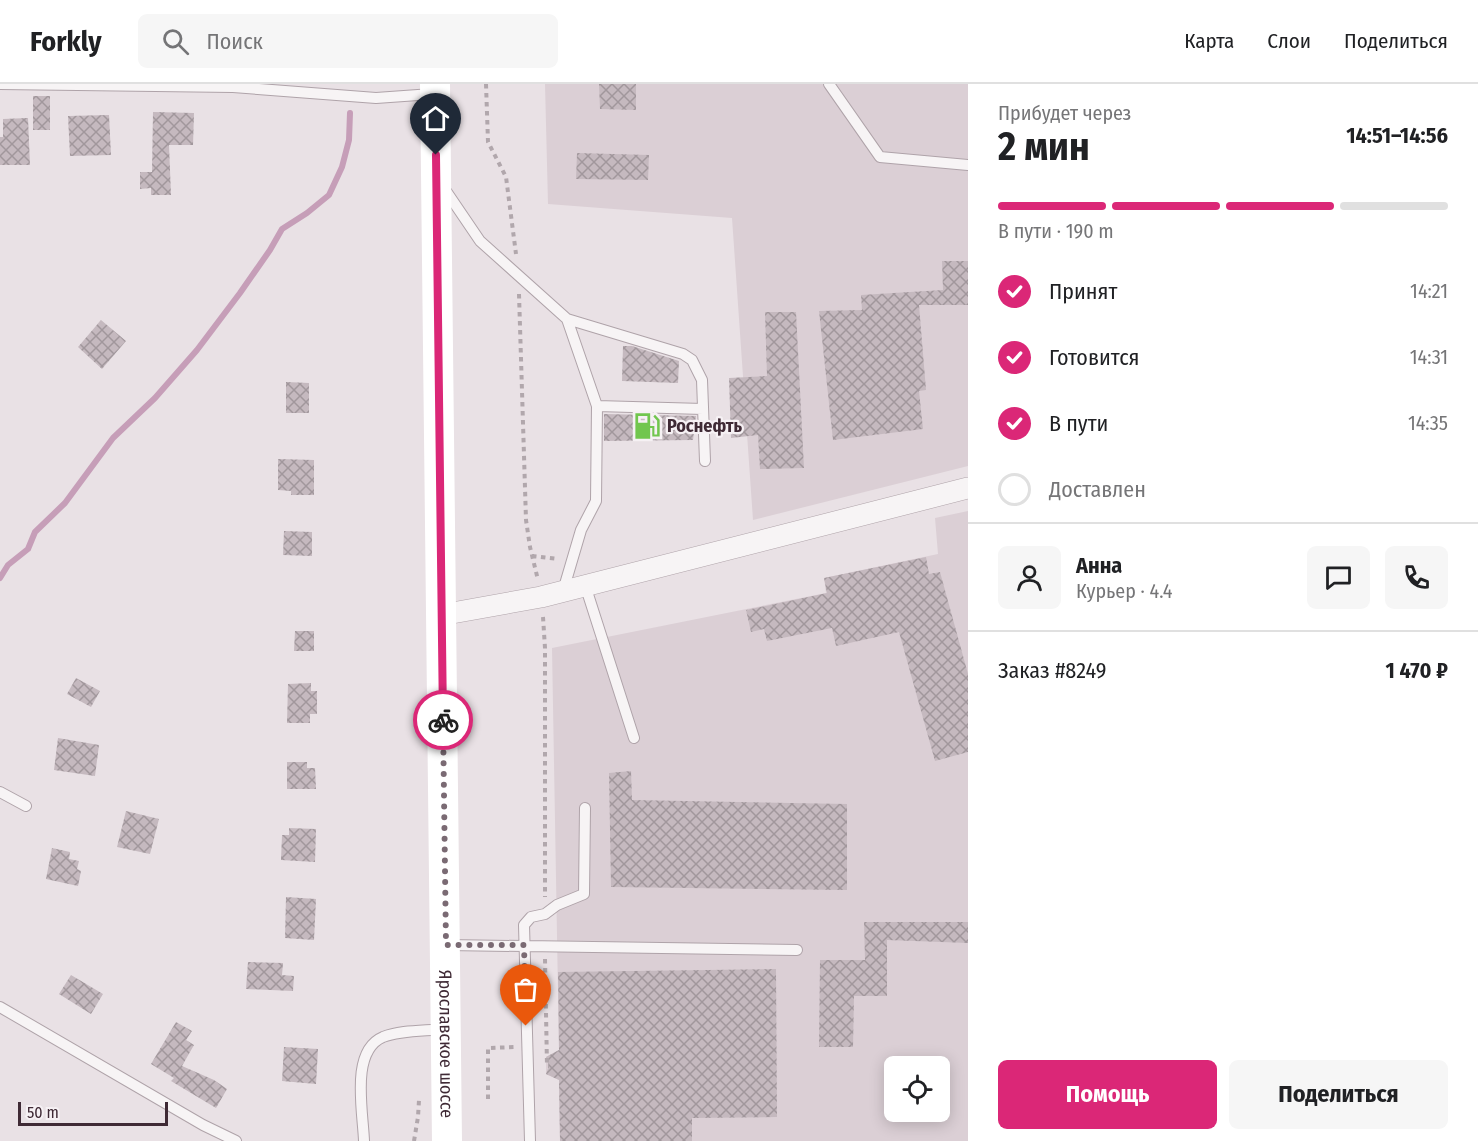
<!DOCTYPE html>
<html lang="ru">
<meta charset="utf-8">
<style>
:root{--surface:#fff;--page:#f6f6f6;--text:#202124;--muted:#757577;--line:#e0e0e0;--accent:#db2777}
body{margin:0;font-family:"Fira Sans Condensed",sans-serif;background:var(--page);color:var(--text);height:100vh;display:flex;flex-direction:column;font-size:22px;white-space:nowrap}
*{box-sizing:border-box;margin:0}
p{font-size:20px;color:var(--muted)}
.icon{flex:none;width:33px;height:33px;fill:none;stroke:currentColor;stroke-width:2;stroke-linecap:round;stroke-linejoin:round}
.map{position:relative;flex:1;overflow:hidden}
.drawer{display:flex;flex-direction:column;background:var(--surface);width:510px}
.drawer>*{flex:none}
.controls{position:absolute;left:884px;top:972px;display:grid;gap:12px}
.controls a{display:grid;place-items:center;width:66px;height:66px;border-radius:9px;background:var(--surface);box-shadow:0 3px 15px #0003;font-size:30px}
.scale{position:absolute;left:18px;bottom:15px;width:150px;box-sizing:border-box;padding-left:6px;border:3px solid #3f2a35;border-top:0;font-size:16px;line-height:21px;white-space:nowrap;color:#3f2a35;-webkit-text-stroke:4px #f6f1f4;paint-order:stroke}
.pin{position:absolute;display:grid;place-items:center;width:51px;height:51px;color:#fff;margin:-62px -26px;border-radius:50% 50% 50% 0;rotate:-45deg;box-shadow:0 0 6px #0007}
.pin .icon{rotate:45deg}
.courier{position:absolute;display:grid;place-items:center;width:60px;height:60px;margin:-30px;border:4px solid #db2777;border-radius:50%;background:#fff;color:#222;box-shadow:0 2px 8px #0007}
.headline em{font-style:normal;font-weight:700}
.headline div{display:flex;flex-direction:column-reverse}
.headline{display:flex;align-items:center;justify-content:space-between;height:102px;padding:0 30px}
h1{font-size:39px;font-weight:700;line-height:45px}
.bar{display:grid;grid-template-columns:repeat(4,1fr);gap:9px 6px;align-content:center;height:72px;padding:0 30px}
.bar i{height:8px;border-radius:4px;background:var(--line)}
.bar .active{background:var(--accent)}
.bar p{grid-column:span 4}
.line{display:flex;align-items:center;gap:15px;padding:0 30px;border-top:2px solid var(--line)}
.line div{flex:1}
.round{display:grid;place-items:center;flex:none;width:63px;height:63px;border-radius:9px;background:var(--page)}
ol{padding:0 30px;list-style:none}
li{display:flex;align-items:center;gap:18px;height:66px}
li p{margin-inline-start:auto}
li .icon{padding:6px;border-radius:50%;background:var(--accent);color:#fff;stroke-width:4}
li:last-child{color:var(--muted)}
li i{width:33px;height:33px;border:3px solid var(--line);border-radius:50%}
.primary-button{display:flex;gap:12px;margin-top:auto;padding:12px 30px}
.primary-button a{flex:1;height:69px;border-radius:9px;background:var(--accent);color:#fff;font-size:24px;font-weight:700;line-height:69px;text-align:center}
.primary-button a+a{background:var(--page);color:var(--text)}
header{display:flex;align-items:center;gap:36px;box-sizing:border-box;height:84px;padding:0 30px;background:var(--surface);border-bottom:2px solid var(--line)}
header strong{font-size:28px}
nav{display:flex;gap:33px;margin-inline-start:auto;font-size:21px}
.search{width:420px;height:54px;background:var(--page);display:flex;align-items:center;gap:15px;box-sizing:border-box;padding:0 21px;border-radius:9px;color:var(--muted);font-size:22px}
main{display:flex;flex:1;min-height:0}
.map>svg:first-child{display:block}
.built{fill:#dbcfd5;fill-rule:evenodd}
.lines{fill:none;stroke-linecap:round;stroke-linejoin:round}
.stream{stroke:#c69eb8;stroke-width:6}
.building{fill:url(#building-cross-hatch)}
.lane-casing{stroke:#afa3a9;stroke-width:12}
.street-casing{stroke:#afa3a9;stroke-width:22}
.path{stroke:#b1a7ac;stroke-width:4;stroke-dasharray:4.5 4.5;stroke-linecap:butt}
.lane{stroke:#f7f4f5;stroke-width:10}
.street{stroke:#f7f4f5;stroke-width:21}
.secondary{stroke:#fff;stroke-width:30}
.done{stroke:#7a6a73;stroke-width:6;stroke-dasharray:0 10.8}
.route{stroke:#db2777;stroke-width:8}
.labels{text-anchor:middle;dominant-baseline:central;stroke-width:4.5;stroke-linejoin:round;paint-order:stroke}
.poi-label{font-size:18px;font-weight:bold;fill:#3f2a35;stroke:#f6f1f4;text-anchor:start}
.street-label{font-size:18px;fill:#3f2a35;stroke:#f6f1f4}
</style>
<header>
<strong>Forkly</strong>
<div class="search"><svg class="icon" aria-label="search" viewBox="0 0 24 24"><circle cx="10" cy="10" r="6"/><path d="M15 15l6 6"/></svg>Поиск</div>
<nav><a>Карта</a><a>Слои</a><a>Поделиться</a></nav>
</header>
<main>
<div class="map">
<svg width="968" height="1057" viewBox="0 0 968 1057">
<defs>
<pattern id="building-cross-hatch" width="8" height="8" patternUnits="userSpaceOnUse" patternTransform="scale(1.5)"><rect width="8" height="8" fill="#c5b9bf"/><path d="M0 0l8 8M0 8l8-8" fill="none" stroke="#a1979c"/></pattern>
</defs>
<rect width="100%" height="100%" fill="#e9e1e5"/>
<path class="built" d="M 545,0 L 968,0 L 968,382 L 753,436 L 732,134 L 548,120 Z
M 968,427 L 968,1057 L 560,1057 L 559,996 L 546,990 L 546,973 L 559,966 L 552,564 L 826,509 L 824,494 L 938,470 L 935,434 ZM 894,982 L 939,982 L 939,1028 L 894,1028 Z"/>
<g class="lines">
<path class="stream" d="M 0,494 L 8,481 L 28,465 L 35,448 L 65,419 L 113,354 L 155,314 L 197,266 L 240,209 L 270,166 L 282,145 L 307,129 L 329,111 L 342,83 L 349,56 L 350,29"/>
</g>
<path class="building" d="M 599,0 L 636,0 L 636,26 L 600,25 Z
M 33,12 L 50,12 L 50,46 L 33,46 Z
M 153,28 L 194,29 L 193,61 L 169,61 L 171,111 L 151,111 L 151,104 L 140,105 L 140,88 L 152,88 Z
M 109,31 L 111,71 L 70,72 L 68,32 Z
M 28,34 L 30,81 L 0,81 L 0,53 L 3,53 L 3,35 Z
M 577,69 L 649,71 L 648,96 L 576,95 Z
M 942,177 L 968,177 L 968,221 L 919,221 L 926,306 L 919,307 L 923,345 L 833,356 L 819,227 L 862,226 L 861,211 L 943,206 Z
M 765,228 L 796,228 L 804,384 L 760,385 L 758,351 L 731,354 L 729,294 L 767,292 Z
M 101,236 L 126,257 L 102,285 L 78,263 Z
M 623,262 L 632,262 L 679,277 L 678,299 L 622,297 Z
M 286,298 L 309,299 L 309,329 L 286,329 Z
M 604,330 L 696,332 L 693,356 L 604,357 Z
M 278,375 L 314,376 L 314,411 L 291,411 L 291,407 L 278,406 Z
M 284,447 L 312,448 L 312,472 L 283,471 Z
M 926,473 L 929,490 L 940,488 L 968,590 L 968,668 L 935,677 L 899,548 L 836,562 L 832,544 L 767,557 L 764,545 L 751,548 L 746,526 L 827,509 L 824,494 Z
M 295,547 L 314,547 L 314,567 L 294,567 Z
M 76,594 L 100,607 L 91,623 L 67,610 Z
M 311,599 L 311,607 L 317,607 L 317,630 L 310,630 L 310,639 L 287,639 L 288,600 Z
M 58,654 L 99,661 L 95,692 L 54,686 Z
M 287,678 L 307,678 L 307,684 L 315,684 L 316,705 L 287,705 Z
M 631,687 L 632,716 L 847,720 L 847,806 L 611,803 L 609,689 Z
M 126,727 L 159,735 L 150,770 L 117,763 Z
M 289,744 L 316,745 L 315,778 L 281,776 L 282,751 L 289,751 Z
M 52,764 L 70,768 L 69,775 L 79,777 L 77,785 L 81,787 L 78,802 L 46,795 Z
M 286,813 L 316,815 L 314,856 L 285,854 Z
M 864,838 L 968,838 L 968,859 L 887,856 L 887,912 L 854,912 L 853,963 L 819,963 L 820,876 L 865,876 Z
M 248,878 L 283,879 L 282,891 L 294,892 L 293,907 L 246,905 Z
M 776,885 L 777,1033 L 692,1034 L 692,1057 L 560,1057 L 559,996 L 546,990 L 549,982 L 546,973 L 559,966 L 558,888 Z
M 71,891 L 103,910 L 91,930 L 59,910 Z
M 176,938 L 192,947 L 186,956 L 194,961 L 182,982 L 214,996 L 227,1005 L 216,1024 L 171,997 L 174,994 L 151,980 Z
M 284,963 L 318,965 L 316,1000 L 282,997 Z"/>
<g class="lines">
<defs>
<path id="lane" d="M 0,0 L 233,3 L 376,14 L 432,10
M 829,0 L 880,73 L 968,81
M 444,104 L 480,157 L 567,235 L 683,270 L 692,276 L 702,296 L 705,377
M 597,322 L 703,325
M 585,501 L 634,654
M 563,507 L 581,446 L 596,417 L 597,322 L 567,235
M 0,708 L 26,722
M 447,861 L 797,866
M 0,923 L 203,1041 L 236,1057
M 364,1057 C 363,1027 350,967 383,953 C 401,946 424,947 443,945
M 530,1057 L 524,841 L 531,833 L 545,830 L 557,821 L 584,810 L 585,724"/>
<path id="street" d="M 441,531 L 541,513 L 968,404"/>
</defs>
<use href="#lane" class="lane-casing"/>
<use href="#street" class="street-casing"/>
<path class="path" d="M 486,0 L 488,58 L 506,93 L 516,170
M 519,210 L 526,436 L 530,463 L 538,496
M 532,472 L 558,475
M 543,533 L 545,564 L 545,813
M 545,875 L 547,982 L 549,982
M 488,1015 L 488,964 L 515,963
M 414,1057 L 418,1033 L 419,1016"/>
<use href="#lane" class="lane"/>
<use href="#street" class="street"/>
<path class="secondary" id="s1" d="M 435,0 L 447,1057"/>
</g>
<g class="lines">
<path class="done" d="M 443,636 L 446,861 L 524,861 L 526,942"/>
<path class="route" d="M 436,71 L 443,636"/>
</g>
<defs>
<symbol id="fuel-bare" viewBox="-9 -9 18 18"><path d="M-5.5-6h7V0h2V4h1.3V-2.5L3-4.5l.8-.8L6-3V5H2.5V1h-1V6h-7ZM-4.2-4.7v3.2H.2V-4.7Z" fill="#71c64e" stroke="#f6f1f4" stroke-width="2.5" paint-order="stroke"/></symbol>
</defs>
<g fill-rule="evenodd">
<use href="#fuel-bare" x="628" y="323" width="38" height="38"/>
</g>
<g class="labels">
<g class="poi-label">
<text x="667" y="342">Роснефть</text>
</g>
<g class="street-label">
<text stroke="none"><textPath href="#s1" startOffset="960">Ярославское шоссе</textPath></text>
</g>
</g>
</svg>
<div class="controls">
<a><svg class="icon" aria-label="locate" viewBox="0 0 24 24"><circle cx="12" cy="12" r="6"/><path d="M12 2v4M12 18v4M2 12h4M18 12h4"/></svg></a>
</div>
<div class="scale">50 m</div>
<div class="pin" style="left:526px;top:942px;background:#ea580c"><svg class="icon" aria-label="bag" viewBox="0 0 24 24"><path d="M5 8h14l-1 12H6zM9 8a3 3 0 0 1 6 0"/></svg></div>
<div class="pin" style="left:436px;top:71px;background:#1f2937"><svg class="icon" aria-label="home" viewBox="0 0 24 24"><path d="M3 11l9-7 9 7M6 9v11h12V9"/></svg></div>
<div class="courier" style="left:443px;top:636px"><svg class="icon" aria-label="bike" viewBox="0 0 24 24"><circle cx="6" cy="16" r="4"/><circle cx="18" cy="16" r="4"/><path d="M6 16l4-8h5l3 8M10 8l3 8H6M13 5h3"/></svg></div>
</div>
<section class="drawer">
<div class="headline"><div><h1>2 мин</h1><p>Прибудет через</p></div><em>14:51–14:56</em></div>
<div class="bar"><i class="active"></i><i class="active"></i><i class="active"></i><i></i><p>В пути · 190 m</p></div>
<ol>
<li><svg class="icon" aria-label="check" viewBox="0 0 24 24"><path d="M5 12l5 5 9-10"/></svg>Принят<p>14:21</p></li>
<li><svg class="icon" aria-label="check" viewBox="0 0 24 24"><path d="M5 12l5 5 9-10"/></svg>Готовится<p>14:31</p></li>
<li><svg class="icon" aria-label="check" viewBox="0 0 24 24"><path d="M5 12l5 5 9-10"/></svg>В пути<p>14:35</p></li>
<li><i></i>Доставлен</li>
</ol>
<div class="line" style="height:108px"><a class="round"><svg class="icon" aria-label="person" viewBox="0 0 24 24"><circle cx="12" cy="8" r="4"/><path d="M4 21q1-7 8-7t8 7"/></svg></a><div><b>Анна</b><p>Курьер · 4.4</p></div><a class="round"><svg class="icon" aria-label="chat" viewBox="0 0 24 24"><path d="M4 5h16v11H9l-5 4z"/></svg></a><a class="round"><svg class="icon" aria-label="phone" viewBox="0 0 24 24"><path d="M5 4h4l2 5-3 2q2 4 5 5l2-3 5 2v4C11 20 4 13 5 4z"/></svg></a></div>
<div class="line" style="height:78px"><div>Заказ #8249</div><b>1 470 ₽</b></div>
<div class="primary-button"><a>Помощь</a><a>Поделиться</a></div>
</section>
</main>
